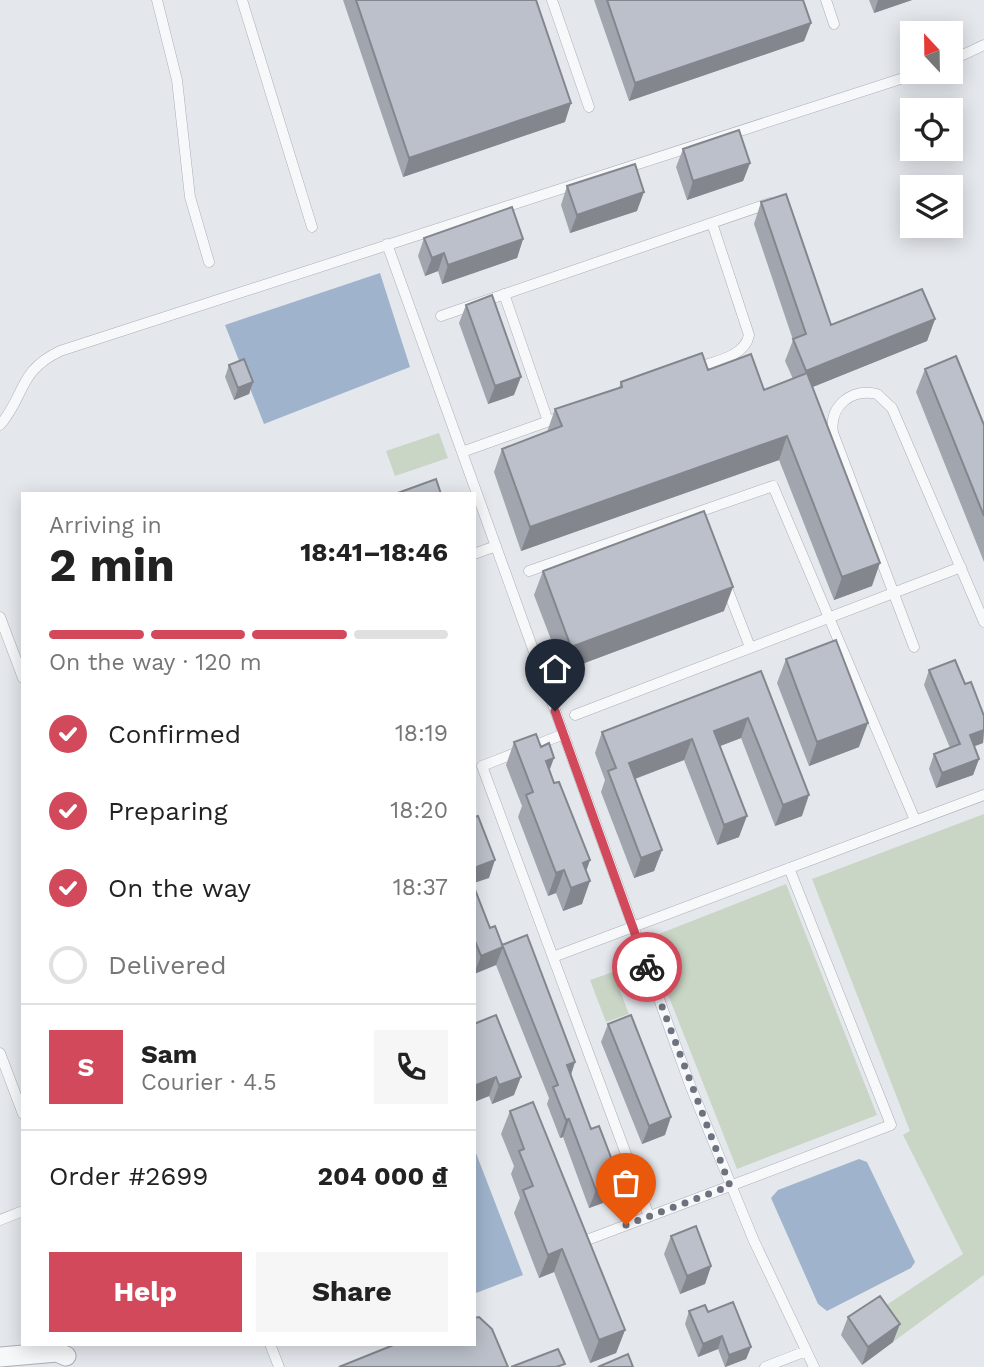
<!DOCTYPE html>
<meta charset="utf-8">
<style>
:root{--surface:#fff;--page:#f6f6f6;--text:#222;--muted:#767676;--line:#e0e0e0;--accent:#d1495b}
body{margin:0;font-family:"Work Sans",sans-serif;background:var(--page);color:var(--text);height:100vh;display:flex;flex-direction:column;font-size:26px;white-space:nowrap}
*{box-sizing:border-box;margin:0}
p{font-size:23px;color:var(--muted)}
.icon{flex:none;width:38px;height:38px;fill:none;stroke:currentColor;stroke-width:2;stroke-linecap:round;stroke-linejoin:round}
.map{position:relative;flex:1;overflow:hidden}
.sheet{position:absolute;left:21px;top:492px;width:455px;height:854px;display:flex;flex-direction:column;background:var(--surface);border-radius:0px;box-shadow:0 4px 18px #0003}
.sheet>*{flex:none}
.needle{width:46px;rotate:338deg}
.controls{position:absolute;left:900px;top:21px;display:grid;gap:14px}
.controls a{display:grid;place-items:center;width:63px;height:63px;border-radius:0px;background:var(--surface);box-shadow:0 4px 18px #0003;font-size:35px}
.pin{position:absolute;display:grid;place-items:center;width:60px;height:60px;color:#fff;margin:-72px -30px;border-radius:50% 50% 50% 0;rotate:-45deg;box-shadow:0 0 7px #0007}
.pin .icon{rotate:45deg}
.courier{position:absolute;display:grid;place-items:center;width:70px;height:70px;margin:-35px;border:5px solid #d1495b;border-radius:50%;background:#fff;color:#222;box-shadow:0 2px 9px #0007}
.summary em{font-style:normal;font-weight:700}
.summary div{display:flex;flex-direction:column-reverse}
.summary{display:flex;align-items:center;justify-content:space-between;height:119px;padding:0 28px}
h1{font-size:46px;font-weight:700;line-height:52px}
.bar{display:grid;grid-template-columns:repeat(4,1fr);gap:10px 7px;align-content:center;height:84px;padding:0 28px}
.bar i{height:9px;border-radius:5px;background:var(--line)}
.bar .active{background:var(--accent)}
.bar p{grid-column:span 4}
.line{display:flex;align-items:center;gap:18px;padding:0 28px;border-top:2px solid var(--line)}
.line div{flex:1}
.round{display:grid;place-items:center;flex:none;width:74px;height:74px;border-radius:0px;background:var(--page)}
ol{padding:0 28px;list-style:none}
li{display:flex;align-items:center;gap:21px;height:77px}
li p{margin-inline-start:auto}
li .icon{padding:7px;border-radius:50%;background:var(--accent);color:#fff;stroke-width:4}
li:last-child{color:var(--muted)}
li i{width:38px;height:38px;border:4px solid var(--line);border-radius:50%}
.cta{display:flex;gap:14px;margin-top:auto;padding:14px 28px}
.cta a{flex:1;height:80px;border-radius:0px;background:var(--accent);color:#fff;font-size:28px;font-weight:700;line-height:80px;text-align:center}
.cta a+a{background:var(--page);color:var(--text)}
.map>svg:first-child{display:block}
.green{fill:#c9d6c5}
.water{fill:#9fb4cc}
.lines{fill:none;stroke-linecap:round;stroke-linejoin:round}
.lane-casing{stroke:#a9aeb7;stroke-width:11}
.street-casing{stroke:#a9aeb7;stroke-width:21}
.lane{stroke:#f7f8fa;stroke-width:10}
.street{stroke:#f7f8fa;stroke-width:19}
.wall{fill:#a1a5ae}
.shaded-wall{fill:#83868d}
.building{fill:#bbc0ca;stroke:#83868d;stroke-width:2}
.done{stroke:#6c737f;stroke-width:7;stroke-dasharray:0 12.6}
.route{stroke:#d1495b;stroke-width:9}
</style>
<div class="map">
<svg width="984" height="1367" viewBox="0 0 984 1367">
<rect width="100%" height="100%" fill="#e4e7ec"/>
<path class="green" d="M 439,433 L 448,458 L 395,476 L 386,451 Z
M 984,814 L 984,1275 L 893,1342 L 873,1314 L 963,1254 L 903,1135 L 910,1131 L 812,879 Z
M 786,884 L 877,1115 L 737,1169 L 646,939 Z
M 613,972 L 629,1014 L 606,1022 L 590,980 Z"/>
<path class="water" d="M 380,273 L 410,367 L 264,424 L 225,325 Z
M 474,1148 L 523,1275 L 476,1293 L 474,1287 Z
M 859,1159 L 867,1162 L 915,1262 L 911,1268 L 827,1311 L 818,1304 L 771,1198 L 778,1190 Z"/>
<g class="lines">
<defs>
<path id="lane" d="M 157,0 L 177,80 L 190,197 L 209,262
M 242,0 L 312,227
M 552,0 L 589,107
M 826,0 L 834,24
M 950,61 L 984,45
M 387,244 L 690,1085 L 754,1241 L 814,1367
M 504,294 L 548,421
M 441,316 L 770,203
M 696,368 C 715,361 745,357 749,335 L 712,223
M 0,425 C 26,395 17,372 60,351 L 922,72
M 462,452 L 563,416
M 474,554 L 496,546
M 529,571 L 773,486 L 915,820
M 725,583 L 750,647
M 0,617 L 23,678
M 914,647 L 833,433 C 829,406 851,388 877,394 L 892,408 L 984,622
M 575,715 L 961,567
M 564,734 L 482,766 L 649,1216
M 553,957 L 984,795
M 0,1053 L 23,1114
M 0,1220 L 23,1211
M 579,1243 L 891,1125 L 789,868
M 270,1344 L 279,1367
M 765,1367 L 806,1351"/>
<path id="street" d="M 0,1357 L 57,1352 L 66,1356"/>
</defs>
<use href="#lane" class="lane-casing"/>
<use href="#street" class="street-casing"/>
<use href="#lane" class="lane"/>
<use href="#street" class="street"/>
</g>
<path class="wall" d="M 343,0 L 536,0 L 565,122 L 403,177 Z
M 594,0 L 803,0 L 811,23 L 804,41 L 629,101 Z
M 869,0 L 912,0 L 874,13 Z
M 683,149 L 750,163 L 743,181 L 687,200 L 676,167 Z
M 567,186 L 637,211 L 570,233 L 561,205 Z
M 761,202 L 831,325 L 935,319 L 927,341 L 812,387 L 872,586 L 834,600 L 779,460 L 521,551 L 494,472 L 502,449 L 547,432 L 555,409 L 619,388 L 621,382 L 708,370 L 764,390 L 793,379 L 785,361 L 793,340 L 754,224 Z
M 424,238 L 523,239 L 517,258 L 442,284 L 438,271 L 425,276 L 418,256 Z
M 466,305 L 514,395 L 488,404 L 459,323 Z
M 229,365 L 253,382 L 249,394 L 234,400 L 225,377 Z
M 925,369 L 984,425 L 984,562 L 916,392 Z
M 543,571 L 724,611 L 563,671 L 534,595 Z
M 786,659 L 859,747 L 809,766 L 777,683 Z
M 929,670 L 984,730 L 983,743 L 974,746 L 979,759 L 973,775 L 936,788 L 929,769 L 934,754 L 950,748 L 924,685 Z
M 761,671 L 802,816 L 775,826 L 741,738 L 720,746 L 739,837 L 717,845 L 684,760 L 635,779 L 662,850 L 654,871 L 634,878 L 601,792 L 605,780 L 595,753 L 602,732 Z
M 514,742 L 550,771 L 554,783 L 590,860 L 586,871 L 582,904 L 563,911 L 556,893 L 548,896 L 518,817 L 522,806 L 506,765 Z
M 474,887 L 490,928 L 502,945 L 575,1062 L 571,1075 L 614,1199 L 589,1208 L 563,1137 L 560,1138 L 547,1104 L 549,1098 L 496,965 L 474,974 Z
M 474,1024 L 514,1095 L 492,1104 L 489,1096 L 474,1102 Z
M 608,1024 L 665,1135 L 642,1144 L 601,1042 Z
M 510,1111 L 625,1330 L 616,1353 L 590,1363 L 554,1272 L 539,1278 L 514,1213 L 520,1198 L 511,1174 L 514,1166 L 501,1134 Z
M 671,1236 L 711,1266 L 705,1284 L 680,1294 L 664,1254 Z
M 689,1311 L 708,1312 L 751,1347 L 746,1359 L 725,1367 L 718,1349 L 698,1357 L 685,1324 Z
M 848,1317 L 893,1342 L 862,1365 L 841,1335 Z"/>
<path class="shaded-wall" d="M 878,0 L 912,0 L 874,13 Z
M 811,23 L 804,41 L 629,101 L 635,83 Z
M 571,103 L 565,122 L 403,177 L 409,158 Z
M 750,163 L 743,181 L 687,200 L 693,181 Z
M 644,192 L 637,211 L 570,233 L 577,215 Z
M 523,239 L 517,258 L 442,284 L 448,265 Z
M 444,253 L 438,271 L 425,276 L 432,258 Z
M 935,319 L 927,341 L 798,393 L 806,371 Z
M 521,377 L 514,395 L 488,404 L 495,386 Z
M 253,382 L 249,394 L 234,400 L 238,388 Z
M 787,436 L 779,460 L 521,551 L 530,527 Z
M 880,563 L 872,586 L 834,600 L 842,577 Z
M 733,587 L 724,611 L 563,671 L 571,647 Z
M 748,718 L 741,738 L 707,751 L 714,731 Z
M 868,723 L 859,747 L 809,766 L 817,742 Z
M 984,730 L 983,743 L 965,750 L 970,735 Z
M 692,739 L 684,760 L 621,784 L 629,763 Z
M 554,758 L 546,780 L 546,761 Z
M 979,759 L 973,775 L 936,788 L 942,773 Z
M 809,795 L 802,816 L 775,826 L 783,805 Z
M 747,816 L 739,837 L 717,845 L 724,825 Z
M 662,850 L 654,871 L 634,878 L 641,858 Z
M 495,860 L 489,878 L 474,883 L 474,868 Z
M 590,860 L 582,883 L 583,863 Z
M 564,870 L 556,893 L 548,896 L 556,873 Z
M 590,881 L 582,904 L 563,911 L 571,888 Z
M 503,947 L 496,965 L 474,974 L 481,956 Z
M 575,1062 L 569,1080 L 567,1065 Z
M 496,1077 L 489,1096 L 474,1102 L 474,1086 Z
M 521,1077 L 514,1095 L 492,1104 L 499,1085 Z
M 671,1117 L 665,1135 L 642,1144 L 649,1126 Z
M 569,1119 L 563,1137 L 560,1138 L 566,1120 Z
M 620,1181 L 614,1199 L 589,1208 L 596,1190 Z
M 562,1249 L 554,1272 L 539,1278 L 548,1255 Z
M 711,1266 L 705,1284 L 680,1294 L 687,1276 Z
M 900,1324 L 893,1342 L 862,1365 L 868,1347 Z
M 625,1330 L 616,1353 L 590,1363 L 599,1340 Z
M 722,1336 L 718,1349 L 698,1357 L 703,1344 Z
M 751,1347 L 746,1359 L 725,1367 L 729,1355 Z"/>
<path class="building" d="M 356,0 L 536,0 L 571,103 L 409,158 Z
M 607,0 L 803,0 L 811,23 L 635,83 Z
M 739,130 L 750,163 L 693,181 L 683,149 Z
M 635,164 L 644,192 L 577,215 L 567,186 Z
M 786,194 L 831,325 L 922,289 L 935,319 L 806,371 L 793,339 L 806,334 L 761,202 Z
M 512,207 L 523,239 L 448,265 L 444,253 L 432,258 L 424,238 Z
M 492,295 L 521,377 L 495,386 L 466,305 Z
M 702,353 L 708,370 L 751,354 L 764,390 L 807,373 L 880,563 L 842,577 L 787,436 L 530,527 L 502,449 L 562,426 L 555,409 L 622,387 L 621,382 Z
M 956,356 L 984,425 L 984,516 L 925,369 Z
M 244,359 L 253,382 L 238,388 L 229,365 Z
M 436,479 L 441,494 L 395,494 Z
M 704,511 L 733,587 L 571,647 L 543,571 Z
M 836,640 L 868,723 L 817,742 L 786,659 Z
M 955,660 L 965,684 L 971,682 L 984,716 L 984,730 L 970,735 L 979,759 L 942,773 L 934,754 L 960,744 L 929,670 Z
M 761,671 L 809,795 L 783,805 L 748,718 L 714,731 L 747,816 L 724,825 L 692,739 L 629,763 L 662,850 L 641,858 L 608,771 L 616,768 L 602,732 Z
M 536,734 L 541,747 L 549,743 L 554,758 L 546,761 L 554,783 L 559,782 L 590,860 L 583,863 L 590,881 L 571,888 L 564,870 L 556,873 L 526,795 L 533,792 L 514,742 Z
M 478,816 L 495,860 L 474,868 L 474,817 Z
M 474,887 L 490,928 L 495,926 L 503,947 L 481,956 L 474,939 Z
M 527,935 L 575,1062 L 567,1065 L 591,1129 L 599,1126 L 620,1181 L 596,1190 L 569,1119 L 566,1120 L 553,1087 L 558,1085 L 503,947 L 502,945 Z
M 496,1015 L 521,1077 L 499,1085 L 496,1077 L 474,1086 L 474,1024 Z
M 631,1015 L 671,1117 L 649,1126 L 608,1024 Z
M 533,1102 L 625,1330 L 599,1340 L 562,1249 L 548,1255 L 523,1190 L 533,1186 L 519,1151 L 524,1149 L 510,1111 Z
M 696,1226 L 711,1266 L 687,1276 L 671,1236 Z
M 880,1296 L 900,1324 L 868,1347 L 848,1317 Z
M 733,1302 L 751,1347 L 729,1355 L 722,1336 L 703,1344 L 689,1311 L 705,1305 L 708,1312 Z
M 479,1317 L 492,1329 L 508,1367 L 339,1367 L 396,1344 L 474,1344 L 474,1318 Z
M 558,1349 L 565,1364 L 556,1367 L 511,1367 Z
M 628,1354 L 633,1367 L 598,1367 Z"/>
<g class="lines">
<path class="done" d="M 626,1225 L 730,1186 L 647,967"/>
<path class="route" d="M 555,711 L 647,967"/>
</g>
</svg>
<div class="controls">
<a><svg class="needle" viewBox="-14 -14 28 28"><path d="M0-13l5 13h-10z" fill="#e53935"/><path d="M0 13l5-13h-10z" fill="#767676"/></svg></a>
<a><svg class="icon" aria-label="locate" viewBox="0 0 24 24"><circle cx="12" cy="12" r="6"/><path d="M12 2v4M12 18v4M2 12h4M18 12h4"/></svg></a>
<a><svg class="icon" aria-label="layers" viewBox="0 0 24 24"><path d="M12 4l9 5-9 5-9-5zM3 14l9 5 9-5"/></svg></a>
</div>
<div class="pin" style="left:626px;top:1225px;background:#ea580c"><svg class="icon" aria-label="bag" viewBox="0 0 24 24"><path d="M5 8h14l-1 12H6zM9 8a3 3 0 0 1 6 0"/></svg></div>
<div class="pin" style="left:555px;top:711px;background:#1f2937"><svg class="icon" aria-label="home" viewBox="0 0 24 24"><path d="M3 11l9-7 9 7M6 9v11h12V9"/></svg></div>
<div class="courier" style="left:647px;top:967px"><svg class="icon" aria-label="bike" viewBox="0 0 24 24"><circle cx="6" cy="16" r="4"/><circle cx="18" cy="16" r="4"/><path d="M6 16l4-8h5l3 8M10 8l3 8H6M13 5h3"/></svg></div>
<section class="sheet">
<div class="summary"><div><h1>2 min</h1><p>Arriving in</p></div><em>18:41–18:46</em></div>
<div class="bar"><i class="active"></i><i class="active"></i><i class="active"></i><i></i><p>On the way · 120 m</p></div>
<ol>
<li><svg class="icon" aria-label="check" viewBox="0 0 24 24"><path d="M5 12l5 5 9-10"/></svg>Confirmed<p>18:19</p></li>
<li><svg class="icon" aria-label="check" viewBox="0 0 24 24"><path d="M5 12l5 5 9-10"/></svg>Preparing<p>18:20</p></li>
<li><svg class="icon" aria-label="check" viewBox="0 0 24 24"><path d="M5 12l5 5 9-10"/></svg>On the way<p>18:37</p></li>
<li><i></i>Delivered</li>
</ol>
<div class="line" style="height:126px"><b class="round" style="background:var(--accent);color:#fff">S</b><div><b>Sam</b><p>Courier · 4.5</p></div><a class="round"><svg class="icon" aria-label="phone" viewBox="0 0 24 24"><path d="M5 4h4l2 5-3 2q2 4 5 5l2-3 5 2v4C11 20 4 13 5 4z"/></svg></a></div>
<div class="line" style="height:91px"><div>Order #2699</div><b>204 000 ₫</b></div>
<div class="cta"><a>Help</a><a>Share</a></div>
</section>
</div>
